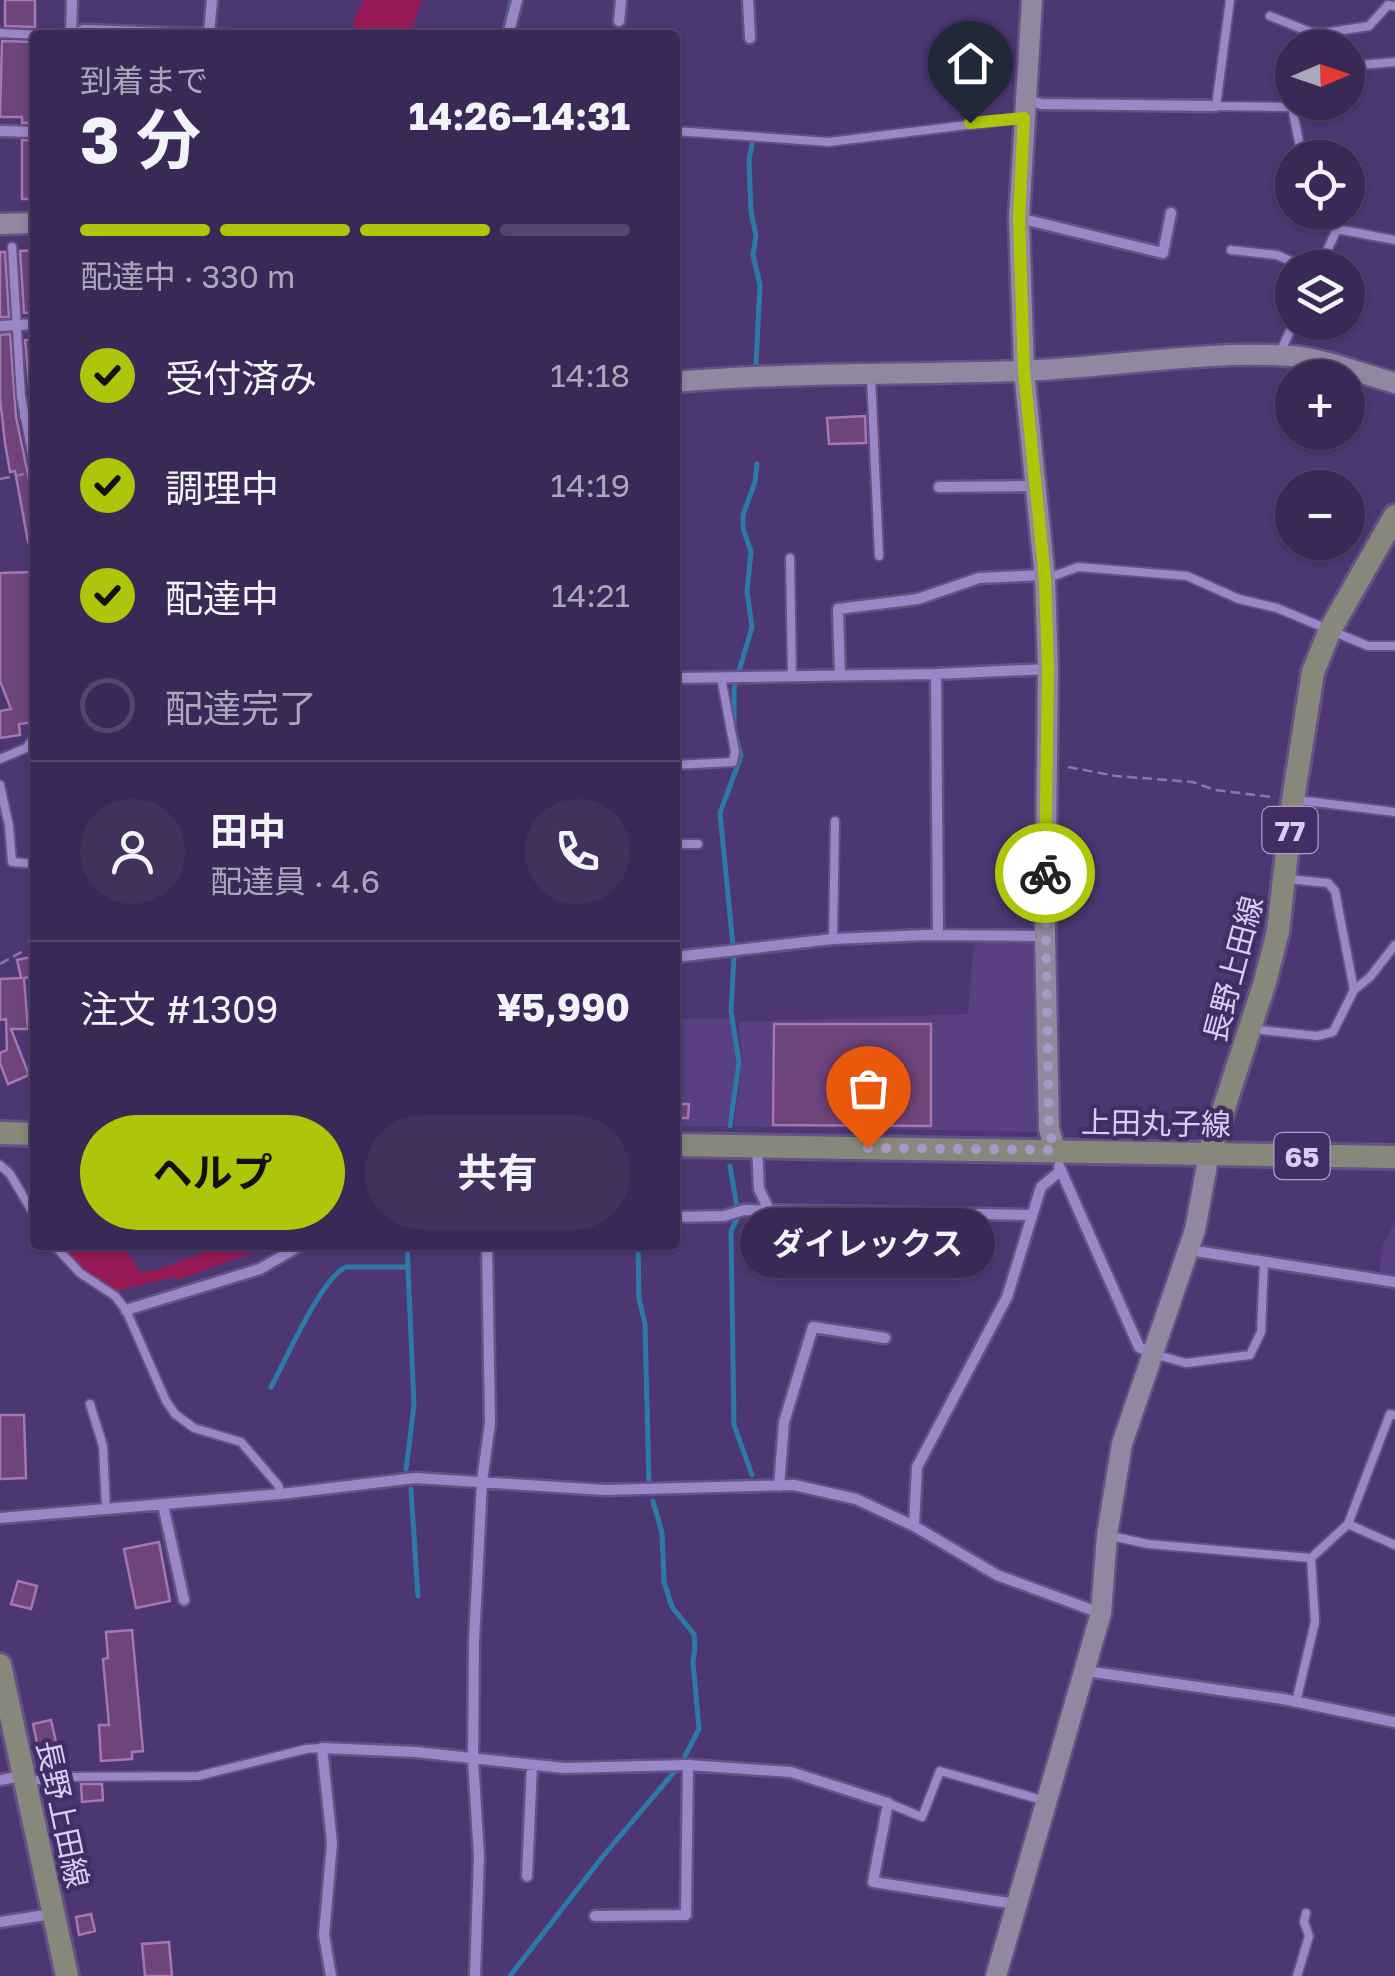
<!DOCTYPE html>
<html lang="ja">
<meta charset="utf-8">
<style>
:root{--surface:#3a2956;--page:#41315c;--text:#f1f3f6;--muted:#aba6b9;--line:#54456c;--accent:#aec50a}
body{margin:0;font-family:"Golos Text","Noto Sans JP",sans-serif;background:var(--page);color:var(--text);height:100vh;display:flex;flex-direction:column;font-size:38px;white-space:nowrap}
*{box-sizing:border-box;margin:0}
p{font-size:32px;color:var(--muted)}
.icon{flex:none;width:55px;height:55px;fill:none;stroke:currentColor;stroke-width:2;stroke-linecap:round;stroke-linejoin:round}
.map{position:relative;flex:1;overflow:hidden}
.drawer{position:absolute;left:30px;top:30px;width:650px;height:1220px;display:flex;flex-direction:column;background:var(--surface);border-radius:10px;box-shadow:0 2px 8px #0004,0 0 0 2px var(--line)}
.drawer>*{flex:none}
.needle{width:65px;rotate:88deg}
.fabs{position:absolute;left:1275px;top:30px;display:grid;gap:20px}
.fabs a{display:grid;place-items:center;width:90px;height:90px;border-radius:50%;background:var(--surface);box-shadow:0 2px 8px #0004,0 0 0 2px var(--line);font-size:50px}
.pin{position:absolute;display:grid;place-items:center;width:85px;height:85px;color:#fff;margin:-102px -42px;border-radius:50% 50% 50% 0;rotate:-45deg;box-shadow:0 0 10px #0007}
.pin .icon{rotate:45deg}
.courier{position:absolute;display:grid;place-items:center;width:100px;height:100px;margin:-50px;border:8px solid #aec50a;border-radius:50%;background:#fff;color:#222;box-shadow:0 2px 12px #0007}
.bubble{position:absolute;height:70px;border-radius:35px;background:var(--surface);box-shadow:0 2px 8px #0004,0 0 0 2px var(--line);font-size:32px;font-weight:700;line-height:70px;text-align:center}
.overview em{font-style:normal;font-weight:700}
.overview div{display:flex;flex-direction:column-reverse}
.overview{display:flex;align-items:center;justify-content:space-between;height:170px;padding:0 50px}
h1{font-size:65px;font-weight:700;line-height:75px}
.bar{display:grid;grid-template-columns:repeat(4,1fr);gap:15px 10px;align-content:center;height:120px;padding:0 50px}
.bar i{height:12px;border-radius:8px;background:var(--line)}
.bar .selected{background:var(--accent)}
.bar p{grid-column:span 4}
.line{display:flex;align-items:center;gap:25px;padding:0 50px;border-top:2px solid var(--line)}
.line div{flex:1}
.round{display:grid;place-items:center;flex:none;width:105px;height:105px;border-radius:52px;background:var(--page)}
ol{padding:0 50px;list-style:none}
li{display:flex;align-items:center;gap:30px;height:110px}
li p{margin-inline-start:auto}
li .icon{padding:10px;border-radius:50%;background:var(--accent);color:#111;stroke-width:4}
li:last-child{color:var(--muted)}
li i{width:55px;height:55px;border:5px solid var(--line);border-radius:50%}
.primary-button{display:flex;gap:20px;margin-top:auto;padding:20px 50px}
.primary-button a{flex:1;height:115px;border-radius:60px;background:var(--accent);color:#111;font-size:40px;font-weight:700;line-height:115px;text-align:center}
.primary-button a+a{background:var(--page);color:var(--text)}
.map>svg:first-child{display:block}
.built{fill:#584083}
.green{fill:#971956}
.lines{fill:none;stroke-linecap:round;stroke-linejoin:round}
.stream{stroke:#2d7aa7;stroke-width:5}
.building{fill:#6e447b;stroke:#a477b2;stroke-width:2.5}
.lane-casing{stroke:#645185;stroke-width:12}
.street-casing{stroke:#645185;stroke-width:15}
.secondary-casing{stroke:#645185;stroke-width:25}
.primary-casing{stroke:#645185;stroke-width:28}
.path{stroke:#8877a9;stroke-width:2.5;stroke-dasharray:10 5;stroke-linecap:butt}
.lane{stroke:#9b86c8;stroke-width:8}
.street{stroke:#9b86c8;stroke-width:10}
.secondary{stroke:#9287a1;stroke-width:20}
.primary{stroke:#88877b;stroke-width:22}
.done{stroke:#a799c6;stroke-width:10;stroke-dasharray:0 18}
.route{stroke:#aec50a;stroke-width:12}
.labels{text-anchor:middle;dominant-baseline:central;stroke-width:9;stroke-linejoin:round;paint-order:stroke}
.shield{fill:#422d67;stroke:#ab9ec8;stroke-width:2.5}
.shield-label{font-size:28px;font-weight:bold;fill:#d8cef2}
.street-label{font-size:30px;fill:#d8cef2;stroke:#422d67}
</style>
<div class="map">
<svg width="1395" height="1976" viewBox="0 0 1395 1976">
<rect width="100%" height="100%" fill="#4d3773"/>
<path class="built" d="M 974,941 L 1035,942 L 1041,1132 L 734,1126 L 742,1062 L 739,1022 L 968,1014 Z
M 675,1019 L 731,1019 L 737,1062 L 727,1126 L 675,1126 Z
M 1395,1222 L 1395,1275 L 1379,1274 L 1383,1245 Z"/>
<path class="green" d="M 363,0 L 422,0 L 410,35 L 371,35 L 371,32 L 352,26 Z
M 60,1245 C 98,1245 123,1232 139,1272 L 157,1270 L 224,1245 L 273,1245 L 177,1280 L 175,1277 L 117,1291 L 83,1268 Z"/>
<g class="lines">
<path class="stream" d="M 503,35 L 511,0
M 752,144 L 749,160 L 751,212 L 756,235 L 753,255 L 760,285 L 756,364
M 730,1126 L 739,1062 L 731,1011 L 734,956 L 720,813 L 741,756 L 734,729 L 734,688 L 752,627 L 747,591 L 751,552 L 743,528 L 743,515 L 755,482 L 757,464
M 730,1166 L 737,1207
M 738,1217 L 731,1231 L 734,1425 L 752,1475
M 638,1245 L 639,1299 L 645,1324 L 649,1485
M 271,1387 C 286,1360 321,1278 346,1267 L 407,1267
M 406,1469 L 414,1405 L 407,1245
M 411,1489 L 418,1596
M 653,1501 L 662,1533 L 664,1582 L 672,1607 L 694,1634 L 695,1647 L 693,1662 L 699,1729 L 685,1756
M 510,1976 L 604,1855 L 675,1771"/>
</g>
<path class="building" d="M 5,0 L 35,0 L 35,27 L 5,26 Z
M 2,41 L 35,42 L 35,123 L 22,123 L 22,117 L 0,117 Z
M 22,140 L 35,141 L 35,199 L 22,199 Z
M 35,250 L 35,312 L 24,313 L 20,251 Z
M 0,252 L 5,252 L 9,317 L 0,317 Z
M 10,334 L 16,417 L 30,484 L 35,483 L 35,541 L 28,542 L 15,471 L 10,472 L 5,443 L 0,398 L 0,335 Z
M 35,339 L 35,405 L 31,406 L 25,340 Z
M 865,416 L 866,443 L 829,444 L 827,418 Z
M 35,572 L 35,722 L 19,724 L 20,735 L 0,738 L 0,711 L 11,709 L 0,681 L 0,573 Z
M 35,956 L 35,976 L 24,978 L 28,1029 L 11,1029 L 29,1075 L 8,1084 L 0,1063 L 0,1053 L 7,1050 L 6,1019 L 0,1020 L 0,979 L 21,978 L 17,960 Z
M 774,1024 L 931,1024 L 931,1126 L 773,1125 Z
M 675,1104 L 689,1104 L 688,1118 L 675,1118 Z
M 0,1415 L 24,1415 L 26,1478 L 0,1479 Z
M 159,1542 L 170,1601 L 136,1608 L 124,1549 Z
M 18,1581 L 37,1586 L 31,1609 L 11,1604 Z
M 132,1630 L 143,1751 L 132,1752 L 132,1759 L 101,1761 L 99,1725 L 109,1725 L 103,1659 L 108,1658 L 106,1632 Z
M 51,1720 L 62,1769 L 49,1771 L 46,1755 L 40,1757 L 33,1724 Z
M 81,1784 L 102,1784 L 103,1800 L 82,1802 Z
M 91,1914 L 95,1931 L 79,1935 L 76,1917 Z
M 169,1942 L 172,1976 L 145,1976 L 142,1944 Z"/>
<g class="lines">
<defs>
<path id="lane" d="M 1230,0 L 1216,106 L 1292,107 L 1295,102
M 1270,16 L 1310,32 L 1324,33 L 1369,26 L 1388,5 L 1395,6
M 0,33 L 40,35
M 1348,66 L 1395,62
M 1292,107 L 1300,147 L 1328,158
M 675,131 L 829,142 L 1024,118
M 1348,177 L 1348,180
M 1337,229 L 1341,212
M 12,247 L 21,396 L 35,470
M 1231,250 L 1277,255 L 1307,268
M 1319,268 L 1337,229 L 1395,240
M 1279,355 L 1294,322
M 871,376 L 879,556
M 790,558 L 792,676
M 1045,579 L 1078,567 L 1187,576 L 1239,599 L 1277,608 L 1368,646 L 1395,646
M 0,759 L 26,748 L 35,737
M 675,765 L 733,762 L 735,752 L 721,677
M 0,785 L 9,826 L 12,862 L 35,864
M 1298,800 L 1395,812
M 675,844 L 698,844
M 1288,879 L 1328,883 L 1335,891 L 1354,990
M 833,939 L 835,821
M 33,942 L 35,942
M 1252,1029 L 1317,1036 L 1333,1032 L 1354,990 L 1370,977 L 1395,945
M 0,1165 L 10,1174 L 35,1216
M 54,1245 L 80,1273 L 115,1296 L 126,1310 L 166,1401 L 175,1414 L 194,1428 L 241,1442 L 278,1485 L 281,1494
M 1157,1355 L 1186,1363 L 1250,1355 L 1261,1332 L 1264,1262
M 90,1404 L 103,1446 L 106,1509
M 1348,1524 L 1390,1414 L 1395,1415
M 1111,1536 L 1148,1544 L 1311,1558 L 1348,1524 L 1395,1545
M 1296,1702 L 1315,1622 L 1311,1558
M 31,1781 L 63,1777 L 198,1776 L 306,1749 L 322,1748
M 888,1803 L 922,1817 L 940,1771 L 1046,1801
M 1297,1976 L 1309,1936 L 1304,1922 L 1306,1913"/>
<path id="street" d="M 748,0 L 750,38
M 619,21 L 621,0
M 209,33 L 212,0
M 71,35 L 72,0
M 74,35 L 84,30 L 227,35
M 508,35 L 517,0
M 1026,100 L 1042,104 L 1216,106
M 0,131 L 35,132
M 1019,218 L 1163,253 L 1171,213
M 0,326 L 35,324
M 25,416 L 35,414
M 939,487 L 1036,486
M 840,674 L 838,609 L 918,599 L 979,578 L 1044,575
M 936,674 L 938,935
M 675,678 L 936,674 L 1048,669
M 675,957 L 833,939 L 926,935 L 1045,936
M 757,1146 L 759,1189 L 769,1210
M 1059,1166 L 1139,1347 L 1153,1354
M 675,1217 L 724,1216 L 744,1210 L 1032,1215
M 1189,1250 L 1395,1282
M 126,1310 L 260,1269 L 301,1245
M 779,1486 L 784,1422 L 813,1327 L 885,1338
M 163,1505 L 184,1600
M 0,1518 L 281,1494 L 415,1478 L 605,1490 L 794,1485 L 856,1499 L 914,1526 L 997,1575 L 1100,1613
M 914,1526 L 917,1467 L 1007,1297 L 1041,1187 L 1060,1171
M 1086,1671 L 1283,1699 L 1395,1722
M 0,1780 L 16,1777 L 25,1780
M 527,1876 L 532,1765
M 595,1916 L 686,1915 L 688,1765
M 0,1922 L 52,1914
M 331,1976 L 324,1935 L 332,1843 L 322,1748 L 416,1752 L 564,1768 L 688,1765 L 791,1772 L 888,1803 L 873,1882 L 1015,1904
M 475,1976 L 479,1856 L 473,1760 L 474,1642 L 482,1481 L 490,1423 L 487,1245"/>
<path id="secondary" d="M 1032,0 L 1019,218 L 1024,371 L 1045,579 L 1048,669 L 1045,936 L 1049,1129 L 1055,1150
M 0,224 L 35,223
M 675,382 C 789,372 903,375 1018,371 C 1107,368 1204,350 1292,356 C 1325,359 1362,374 1395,383
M 996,1976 L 1101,1613 L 1107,1535 L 1122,1444 L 1195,1230 L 1209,1154"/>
<path id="primary" d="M 0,1133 L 35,1134
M 675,1145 L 1395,1157
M 1209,1154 L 1265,982 L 1278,931 L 1293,800 L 1313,672 L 1330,630 L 1395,516
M 0,1665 L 67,1976"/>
</defs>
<use href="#lane" class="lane-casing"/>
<use href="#street" class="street-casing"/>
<use href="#secondary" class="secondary-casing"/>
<use href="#primary" class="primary-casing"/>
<path class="path" d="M 0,479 L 24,474
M 1068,767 L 1116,776 L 1193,782 L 1215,790 L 1272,797
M 0,964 L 25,950"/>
<use href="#lane" class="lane"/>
<use href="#street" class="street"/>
<use href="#secondary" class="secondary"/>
<use href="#primary" class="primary"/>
</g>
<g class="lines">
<path class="done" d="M 868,1148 L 1054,1150 L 1049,1129 L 1045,873"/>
<path class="route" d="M 970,123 L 1024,118 L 1019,218 L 1024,371 L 1045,579 L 1048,669 L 1045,873"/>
</g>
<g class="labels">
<g class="shield">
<rect x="1262.5" y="807" width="55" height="46" rx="8"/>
<rect x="1274.5" y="1133" width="55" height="46" rx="8"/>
</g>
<g class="shield-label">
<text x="1290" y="830">77</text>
<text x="1302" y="1156">65</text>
</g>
<g class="street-label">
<text transform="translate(1233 969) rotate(-75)">長野上田線</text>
<text transform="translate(1156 1123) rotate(1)">上田丸子線</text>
<text transform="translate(63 1814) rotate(78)">長野上田線</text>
</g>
</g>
</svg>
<div class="fabs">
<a><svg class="needle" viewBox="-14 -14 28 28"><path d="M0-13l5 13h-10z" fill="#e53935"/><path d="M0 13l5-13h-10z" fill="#aba6b9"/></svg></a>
<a><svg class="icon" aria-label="locate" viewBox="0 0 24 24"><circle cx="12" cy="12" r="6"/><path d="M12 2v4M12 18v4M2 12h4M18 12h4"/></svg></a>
<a><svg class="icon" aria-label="layers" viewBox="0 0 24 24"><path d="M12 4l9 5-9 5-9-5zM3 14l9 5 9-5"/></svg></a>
<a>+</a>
<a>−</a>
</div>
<div class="pin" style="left:868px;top:1148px;background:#ea580c"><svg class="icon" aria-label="bag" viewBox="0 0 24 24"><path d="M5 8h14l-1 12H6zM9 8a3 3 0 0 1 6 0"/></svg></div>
<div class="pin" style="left:970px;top:123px;background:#1f2937"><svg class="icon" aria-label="home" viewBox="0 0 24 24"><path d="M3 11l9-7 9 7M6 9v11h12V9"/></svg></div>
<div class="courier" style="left:1045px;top:873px"><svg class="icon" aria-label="bike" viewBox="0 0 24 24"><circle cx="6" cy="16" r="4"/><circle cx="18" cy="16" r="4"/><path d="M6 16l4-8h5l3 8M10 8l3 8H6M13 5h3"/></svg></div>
<div class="bubble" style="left:740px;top:1208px;width:255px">ダイレックス</div>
<section class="drawer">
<div class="overview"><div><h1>3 分</h1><p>到着まで</p></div><em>14:26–14:31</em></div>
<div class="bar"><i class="selected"></i><i class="selected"></i><i class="selected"></i><i></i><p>配達中 · 330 m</p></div>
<ol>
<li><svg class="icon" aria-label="check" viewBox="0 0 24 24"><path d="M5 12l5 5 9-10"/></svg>受付済み<p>14:18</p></li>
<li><svg class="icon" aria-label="check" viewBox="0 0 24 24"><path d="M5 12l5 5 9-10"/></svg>調理中<p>14:19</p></li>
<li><svg class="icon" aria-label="check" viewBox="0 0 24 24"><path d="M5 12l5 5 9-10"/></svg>配達中<p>14:21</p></li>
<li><i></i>配達完了</li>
</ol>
<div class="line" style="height:180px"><a class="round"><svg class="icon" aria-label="person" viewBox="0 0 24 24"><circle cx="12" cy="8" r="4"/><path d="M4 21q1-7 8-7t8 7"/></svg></a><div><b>田中</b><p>配達員 · 4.6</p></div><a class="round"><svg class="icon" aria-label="phone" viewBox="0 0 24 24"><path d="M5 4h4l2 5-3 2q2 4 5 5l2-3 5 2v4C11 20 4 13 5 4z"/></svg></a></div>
<div class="line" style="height:130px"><div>注文 #1309</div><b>¥5,990</b></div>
<div class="primary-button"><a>ヘルプ</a><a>共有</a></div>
</section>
</div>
